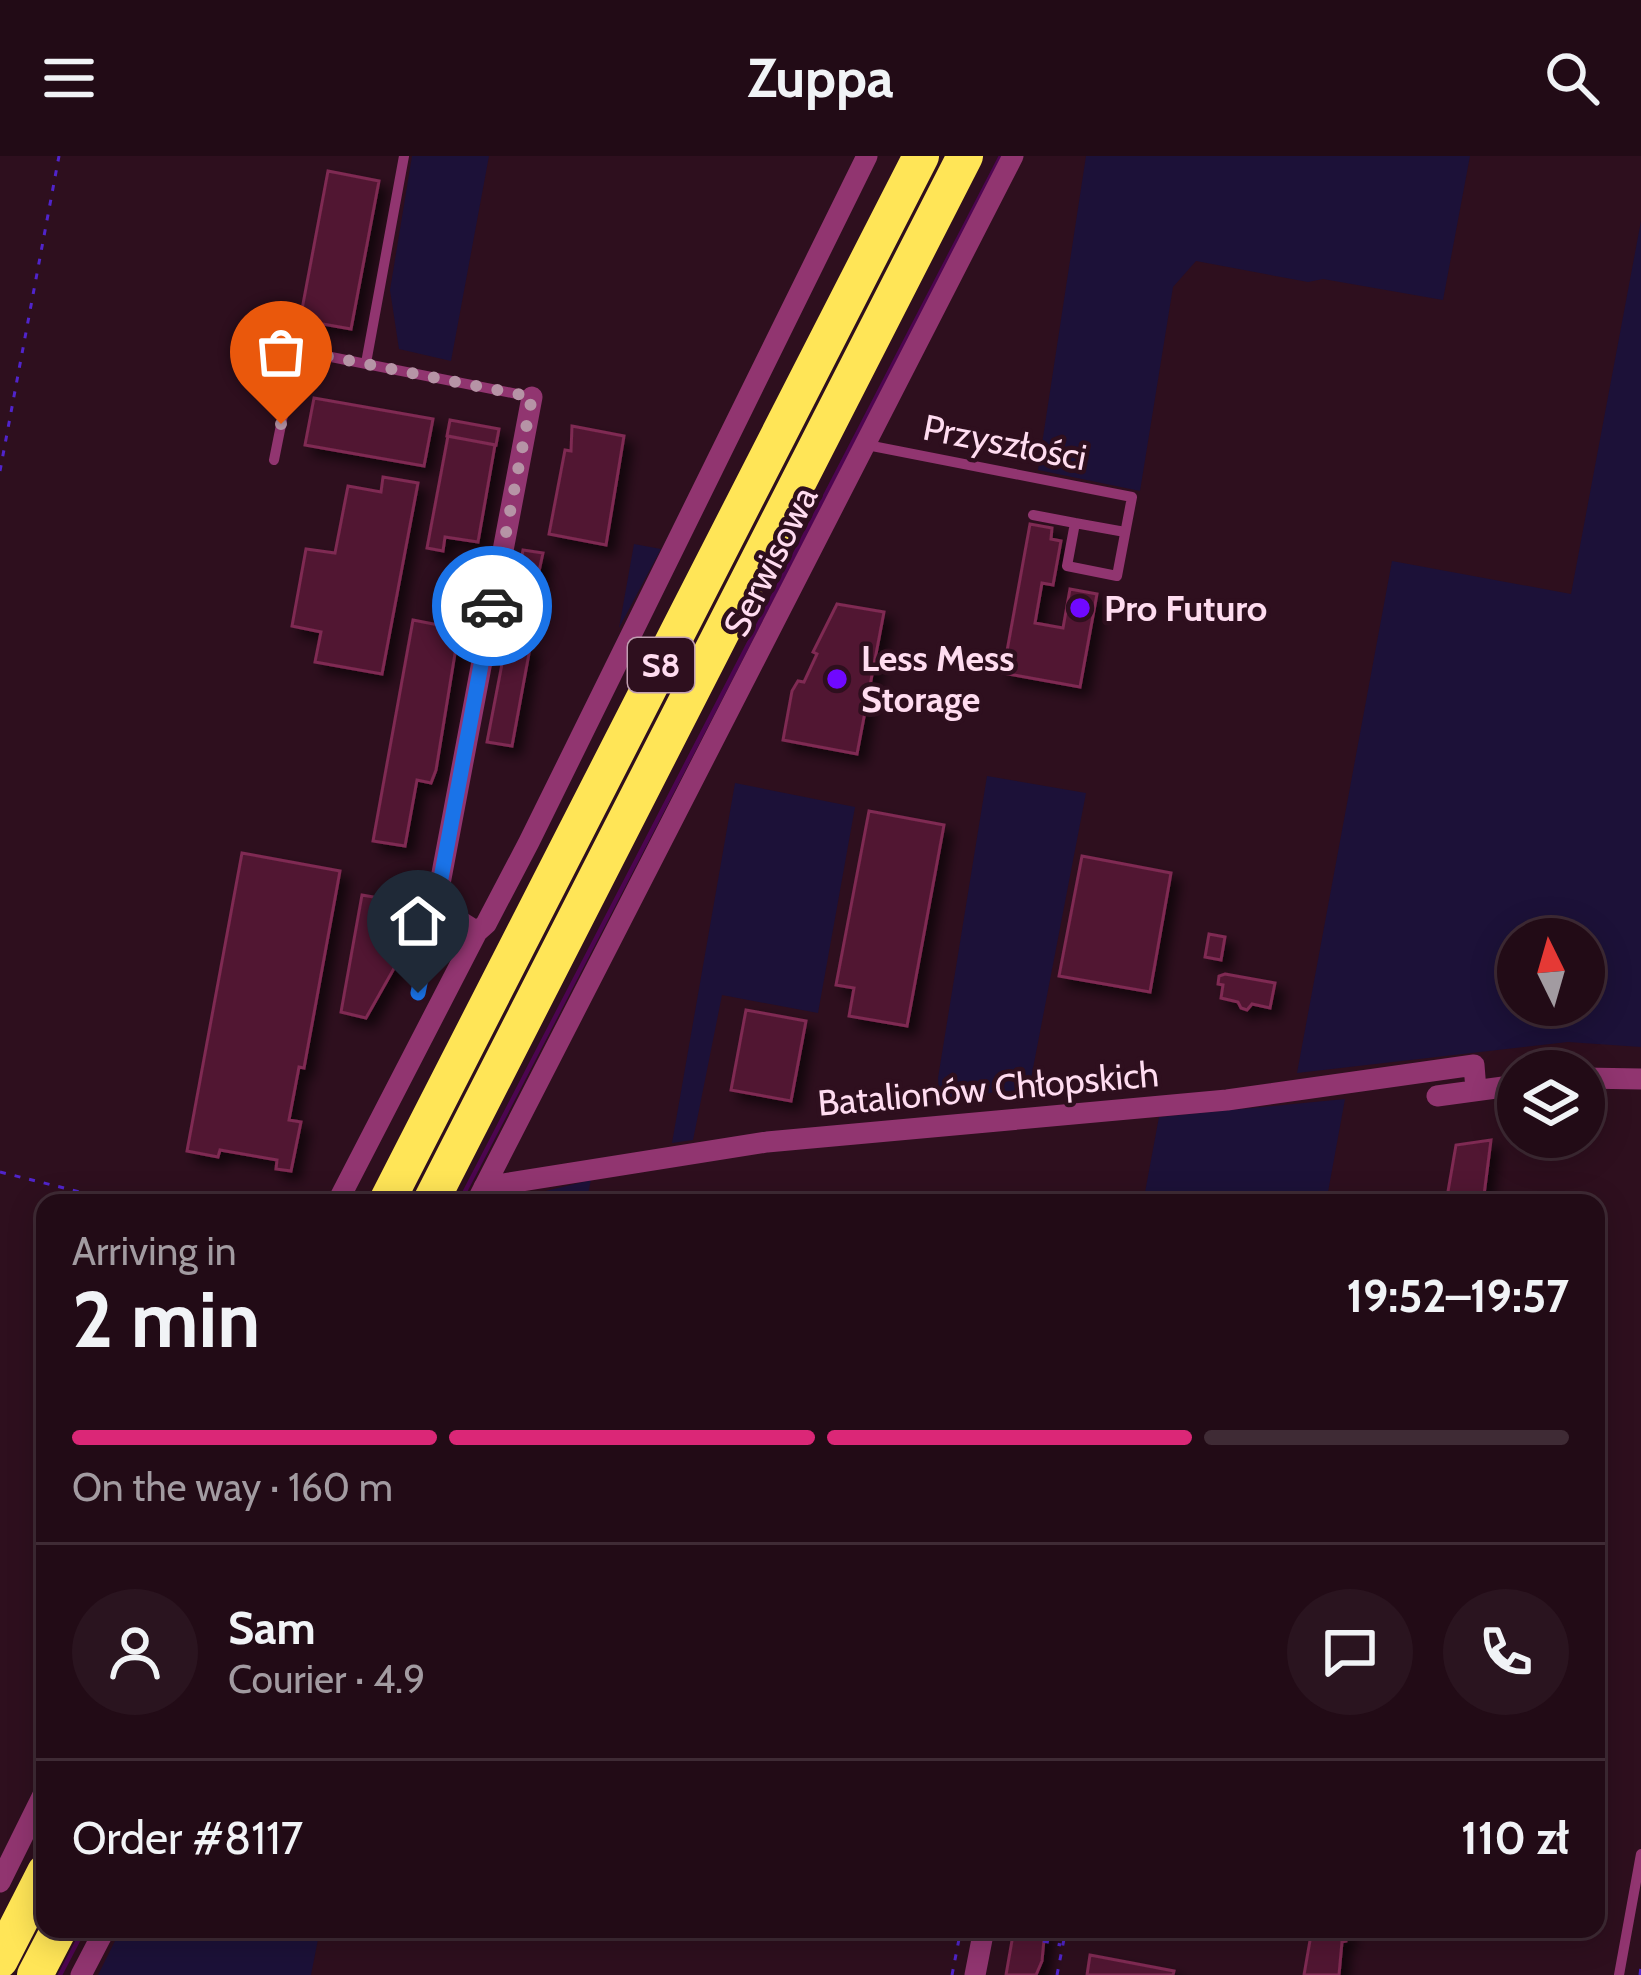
<!DOCTYPE html>
<meta charset="utf-8">
<style>
:root{--surface:#220b16;--page:#2a141f;--text:#f1f3f6;--muted:#a29ba1;--line:#3f2b35;--accent:#db2777}
body{margin:0;font-family:Cabin,sans-serif;background:var(--page);color:var(--text);height:100vh;display:flex;flex-direction:column;font-size:45px;white-space:nowrap}
*{box-sizing:border-box;margin:0}
p{font-size:39px;color:var(--muted)}
.icon{flex:none;width:66px;height:66px;fill:none;stroke:currentColor;stroke-width:2;stroke-linecap:round;stroke-linejoin:round}
.map{position:relative;flex:1;overflow:hidden}
.drawer{position:absolute;left:36px;top:1038px;width:1569px;height:744px;display:flex;flex-direction:column;background:var(--surface);border-radius:24px;box-shadow:0 6px 30px #0003,0 0 0 3px var(--line)}
.drawer>*{flex:none}
.needle{width:78px;rotate:355deg}
.controls{position:absolute;left:1497px;top:762px;display:grid;gap:24px}
.controls a{display:grid;place-items:center;width:108px;height:108px;border-radius:50%;background:var(--surface);box-shadow:0 6px 30px #0003,0 0 0 3px var(--line);font-size:60px}
.pin{position:absolute;display:grid;place-items:center;width:102px;height:102px;color:#fff;margin:-123px -51px;border-radius:50% 50% 50% 0;rotate:-45deg;box-shadow:0 0 12px #0007}
.pin .icon{rotate:45deg}
.courier{position:absolute;display:grid;place-items:center;width:120px;height:120px;margin:-60px;border:9px solid #1a73e8;border-radius:50%;background:#fff;color:#222;box-shadow:0 3px 15px #0007}
.summary em{font-style:normal;font-weight:700}
.summary div{display:flex;flex-direction:column-reverse}
.summary{display:flex;align-items:center;justify-content:space-between;height:204px;padding:0 36px}
h1{font-size:78px;font-weight:700;line-height:90px}
.bar{display:grid;grid-template-columns:repeat(4,1fr);gap:18px 12px;align-content:center;height:144px;padding:0 36px}
.bar i{height:15px;border-radius:9px;background:var(--line)}
.bar .active{background:var(--accent)}
.bar p{grid-column:span 4}
.line{display:flex;align-items:center;gap:30px;padding:0 36px;border-top:3px solid var(--line)}
.line div{flex:1}
.round{display:grid;place-items:center;flex:none;width:126px;height:126px;border-radius:63px;background:var(--page)}
header{display:flex;justify-content:space-between;align-items:center;height:156px;padding:0 36px;background:var(--surface);font-size:54px;font-weight:700}
.map>svg:first-child{display:block}
.green{fill:#1c1138;fill-rule:evenodd}
.lines{fill:none;stroke-linecap:round;stroke-linejoin:round}
.stream{stroke:#4d0550;stroke-width:4.5}
.building{fill:#511933;stroke:#7f2952;stroke-width:3;filter:url(#shadow)}
.path{stroke:#5024cb;stroke-width:3;stroke-dasharray:6 9;stroke-linecap:butt}
.lane{stroke:#913570;stroke-width:10}
.street{stroke:#913570;stroke-width:21}
.highway{stroke:#ffe557;stroke-width:36}
.done{stroke:#b694a6;stroke-width:12;stroke-dasharray:0 21.6}
.route{stroke:#1a73e8;stroke-width:15}
.poi-dot{fill:#7008ff;stroke:#2e0f1e;stroke-width:4.5}
.labels{text-anchor:middle;dominant-baseline:central;stroke-width:9;stroke-linejoin:round;paint-order:stroke}
.shield{fill:#2e0f1e;stroke:#c09eb1;stroke-width:3}
.shield-label{font-size:33px;font-weight:bold;fill:#ffdcf0}
.street-label{font-size:36px;fill:#ffdcf0;stroke:#2e0f1e}
.poi-label{font-size:36px;font-weight:bold;fill:#ffdcf0;stroke:#2e0f1e;text-anchor:start}
</style>
<header><svg class="icon" aria-label="menu" viewBox="0 0 24 24"><path d="M4 6h16M4 12h16M4 18h16"/></svg>Zuppa<svg class="icon" aria-label="search" viewBox="0 0 24 24"><circle cx="10" cy="10" r="6"/><path d="M15 15l6 6"/></svg></header>
<div class="map">
<svg width="1641" height="1819" viewBox="0 0 1641 1819">
<defs>
<filter id="shadow"><feDropShadow dx="8" dy="8" stdDeviation="6" flood-color="#0009"/></filter>
</defs>
<rect width="100%" height="100%" fill="#2e0f1e"/>
<path class="green" d="M 412,0 L 489,0 L 451,205 L 399,193 L 390,134 Z
M 1086,0 L 1470,0 L 1443,144 L 1323,123 L 1308,126 L 1196,105 L 1173,131 L 1140,335 L 1038,314 Z
M 1641,65 L 1641,891 L 1568,886 L 1297,917 L 1392,405 L 1571,438 ZM 1518,783 L 1584,783 L 1584,849 L 1518,849 Z
M 634,388 L 661,393 L 619,472 Z
M 987,620 L 1086,637 L 1029,933 L 939,942 L 938,922 Z
M 735,627 L 855,651 L 818,857 L 722,839 L 693,984 L 672,987 Z
M 1345,943 L 1326,1047 L 1143,1047 L 1159,961 Z
M 591,1024 L 586,1047 L 496,1047 Z
M 121,1773 L 320,1773 L 311,1819 L 98,1819 Z"/>
<g class="lines">
<path class="stream" d="M 459,1047 L 1001,0
M 60,1819 L 84,1773"/>
</g>
<path class="building" d="M 328,15 L 379,25 L 351,173 L 300,164 Z
M 314,242 L 433,263 L 424,310 L 305,289 Z
M 450,264 L 499,273 L 496,289 L 447,280 Z
M 572,270 L 624,280 L 606,389 L 549,378 L 565,294 L 571,295 Z
M 448,280 L 495,289 L 478,386 L 445,381 L 443,395 L 427,392 Z
M 383,321 L 418,327 L 382,518 L 315,506 L 321,476 L 292,470 L 306,393 L 335,397 L 348,330 L 381,336 Z
M 1030,368 L 1052,372 L 1051,383 L 1061,385 L 1053,429 L 1042,427 L 1035,467 L 1063,472 L 1070,433 L 1097,438 L 1080,531 L 1003,517 Z
M 523,394 L 543,397 L 536,429 L 517,425 Z
M 837,448 L 884,456 L 857,598 L 783,584 L 792,535 L 798,525 L 804,526 L 817,498 L 813,496 Z
M 413,464 L 459,473 L 436,614 L 431,627 L 417,624 L 405,690 L 373,685 Z
M 506,487 L 530,492 L 512,590 L 487,586 Z
M 869,655 L 944,669 L 907,870 L 849,860 L 854,832 L 836,829 Z
M 242,697 L 340,715 L 304,912 L 299,911 L 289,964 L 301,966 L 291,1015 L 276,1013 L 277,1004 L 220,994 L 218,1001 L 187,995 Z
M 1082,700 L 1171,717 L 1150,836 L 1059,820 Z
M 362,739 L 413,748 L 405,793 L 366,862 L 341,856 Z
M 1209,778 L 1225,781 L 1221,804 L 1205,801 Z
M 1225,818 L 1275,827 L 1270,852 L 1252,848 L 1247,854 L 1241,852 L 1238,846 L 1221,842 L 1223,829 L 1218,828 L 1219,820 Z
M 746,854 L 806,865 L 791,945 L 731,934 Z
M 1491,984 L 1483,1047 L 1446,1047 L 1456,989 Z
M 1014,1773 L 1045,1773 L 1042,1805 L 1036,1819 L 1006,1819 Z
M 1312,1773 L 1348,1773 L 1346,1785 L 1342,1786 L 1339,1819 L 1304,1819 Z
M 1090,1799 L 1174,1815 L 1173,1819 L 1087,1819 Z"/>
<g class="lines">
<path class="path" d="M 0,315 L 59,0
M 1523,911 L 1573,906
M 0,1016 L 124,1047
M 1043,1785 L 1061,1789
M 952,1819 L 961,1773
M 1057,1819 L 1066,1773
M 1640,1819 L 1641,1811"/>
<path class="lane" d="M 366,207 L 404,0
M 867,289 L 1132,341 L 1117,420 L 1067,410 L 1075,367 L 1125,376
M 274,304 L 296,194 L 532,241
M 1033,359 L 1075,367
M 418,837 L 432,769 L 450,759
M 1619,1819 L 1641,1698"/>
<path class="street" d="M 477,776 L 450,759 L 439,733 L 532,241
M 1584,922 L 1641,923
M 1437,940 L 1518,929
M 484,1031 L 767,986 L 1227,944 L 1474,909 L 1476,934
M 337,1047 L 477,776 L 486,768 L 529,686 L 867,0
M 476,1047 L 1013,0
M 0,1726 L 45,1635
M 81,1819 L 105,1773
M 975,1819 L 984,1773"/>
<path class="highway" d="M 386,1047 L 921,0
M 430,1047 L 965,0
M 0,1804 L 45,1716
M 35,1819 L 59,1773"/>
</g>
<g class="lines">
<path class="done" d="M 281,268 L 296,194 L 532,241 L 492,450"/>
<path class="route" d="M 418,837 L 432,769 L 450,759 L 439,733 L 492,450"/>
</g>
<g class="poi-dot">
<circle cx="1080" cy="452" r="12"/>
<circle cx="837" cy="523" r="12"/>
</g>
<g class="labels">
<rect class="shield" x="628" y="482" width="66" height="54" rx="9"/>
<g class="shield-label">
<text x="661" y="509">S8</text>
</g>
<g class="street-label">
<text transform="translate(1005 286) rotate(11)">Przyszłości</text>
<text transform="translate(770 405) rotate(-63)">Serwisowa</text>
<text transform="translate(988 932) rotate(-5)">Batalionów Chłopskich</text>
</g>
<g class="poi-label">
<text x="1104" y="452">Pro Futuro</text>
<text x="861" y="502">Less Mess<tspan x="861" dy="41">Storage</tspan></text>
</g>
</g>
</svg>
<div class="controls">
<a><svg class="needle" viewBox="-14 -14 28 28"><path d="M0-13l5 13h-10z" fill="#e53935"/><path d="M0 13l5-13h-10z" fill="#a29ba1"/></svg></a>
<a><svg class="icon" aria-label="layers" viewBox="0 0 24 24"><path d="M12 4l9 5-9 5-9-5zM3 14l9 5 9-5"/></svg></a>
</div>
<div class="pin" style="left:281px;top:268px;background:#ea580c"><svg class="icon" aria-label="bag" viewBox="0 0 24 24"><path d="M5 8h14l-1 12H6zM9 8a3 3 0 0 1 6 0"/></svg></div>
<div class="pin" style="left:418px;top:837px;background:#1f2937"><svg class="icon" aria-label="home" viewBox="0 0 24 24"><path d="M3 11l9-7 9 7M6 9v11h12V9"/></svg></div>
<div class="courier" style="left:492px;top:450px"><svg class="icon" aria-label="car" viewBox="0 0 24 24"><path d="M5 17H2v-5l4-1 3-4h7l3 4 3 1v5h-3M9 17h6M6 11h13"/><circle cx="7" cy="17" r="2"/><circle cx="17" cy="17" r="2"/></svg></div>
<section class="drawer">
<div class="summary"><div><h1>2 min</h1><p>Arriving in</p></div><em>19:52–19:57</em></div>
<div class="bar"><i class="active"></i><i class="active"></i><i class="active"></i><i></i><p>On the way · 160 m</p></div>
<div class="line" style="height:216px"><a class="round"><svg class="icon" aria-label="person" viewBox="0 0 24 24"><circle cx="12" cy="8" r="4"/><path d="M4 21q1-7 8-7t8 7"/></svg></a><div><b>Sam</b><p>Courier · 4.9</p></div><a class="round"><svg class="icon" aria-label="chat" viewBox="0 0 24 24"><path d="M4 5h16v11H9l-5 4z"/></svg></a><a class="round"><svg class="icon" aria-label="phone" viewBox="0 0 24 24"><path d="M5 4h4l2 5-3 2q2 4 5 5l2-3 5 2v4C11 20 4 13 5 4z"/></svg></a></div>
<div class="line" style="height:156px"><div>Order #8117</div><b>110 zł</b></div>
</section>
</div>
